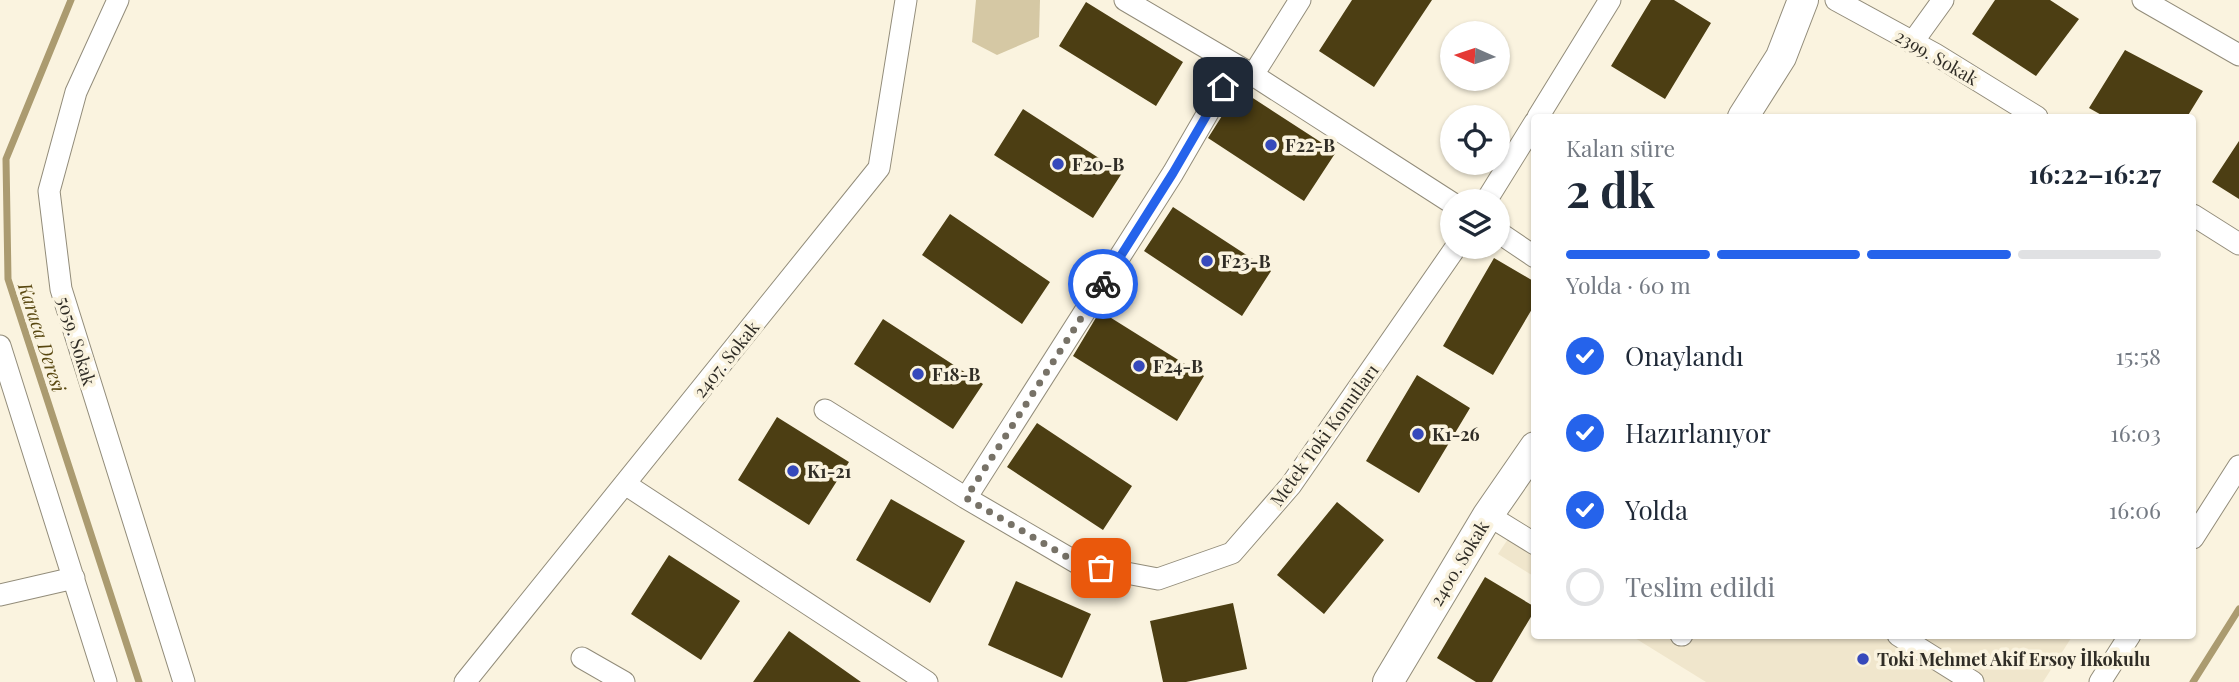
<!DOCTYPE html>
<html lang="tr">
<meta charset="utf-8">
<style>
:root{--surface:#fff;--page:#f6f6f7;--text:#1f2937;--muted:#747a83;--line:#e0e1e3;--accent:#2563eb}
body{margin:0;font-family:"Playfair Display",serif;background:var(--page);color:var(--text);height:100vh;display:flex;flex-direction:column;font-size:26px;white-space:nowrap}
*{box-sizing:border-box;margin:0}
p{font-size:23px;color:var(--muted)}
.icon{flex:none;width:38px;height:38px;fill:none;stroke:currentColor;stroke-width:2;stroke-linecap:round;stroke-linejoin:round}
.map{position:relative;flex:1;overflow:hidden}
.drawer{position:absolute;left:1531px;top:114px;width:665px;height:525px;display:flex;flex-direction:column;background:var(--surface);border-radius:7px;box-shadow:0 2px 5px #0004}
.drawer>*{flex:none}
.needle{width:46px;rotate:273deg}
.buttons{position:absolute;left:1440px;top:21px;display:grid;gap:14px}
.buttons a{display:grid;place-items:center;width:70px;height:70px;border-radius:50%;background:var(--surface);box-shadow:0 2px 5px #0004;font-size:35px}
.pin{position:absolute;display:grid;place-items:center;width:60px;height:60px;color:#fff;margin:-30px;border-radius:14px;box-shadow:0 4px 10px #0006}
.courier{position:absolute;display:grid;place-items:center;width:70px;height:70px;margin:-35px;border:5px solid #2563eb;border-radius:50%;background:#fff;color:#222;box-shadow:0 2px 9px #0007}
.headline em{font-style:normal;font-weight:700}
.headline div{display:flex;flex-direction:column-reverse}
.headline{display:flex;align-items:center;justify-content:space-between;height:119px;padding:0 35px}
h1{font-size:46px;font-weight:700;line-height:52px}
.bar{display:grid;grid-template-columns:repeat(4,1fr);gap:10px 7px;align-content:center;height:84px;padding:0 35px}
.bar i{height:9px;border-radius:5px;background:var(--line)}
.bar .active{background:var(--accent)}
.bar p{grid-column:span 4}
ol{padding:0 35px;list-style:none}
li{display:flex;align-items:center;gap:21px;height:77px}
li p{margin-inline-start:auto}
li .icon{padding:7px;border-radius:50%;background:var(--accent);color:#fff;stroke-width:4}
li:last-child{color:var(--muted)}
li i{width:38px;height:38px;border:4px solid var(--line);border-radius:50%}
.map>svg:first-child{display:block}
.built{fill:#f0e6cc}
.pitch{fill:#d5c8a4}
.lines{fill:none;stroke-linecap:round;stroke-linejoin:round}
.stream{stroke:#ab9b70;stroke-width:7}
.building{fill:#4c3e13}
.street-casing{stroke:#928c7a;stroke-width:23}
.secondary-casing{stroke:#928c7a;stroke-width:32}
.street{stroke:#fff;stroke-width:21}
.secondary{stroke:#fff;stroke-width:30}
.done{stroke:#777267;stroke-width:7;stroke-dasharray:0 12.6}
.route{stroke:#2563eb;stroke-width:9}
.poi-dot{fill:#3649bb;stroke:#faf3df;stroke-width:2.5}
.labels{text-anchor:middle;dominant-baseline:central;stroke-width:7;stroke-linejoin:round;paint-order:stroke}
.street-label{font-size:18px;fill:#302d26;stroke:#faf3df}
.poi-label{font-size:18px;font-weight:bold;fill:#302d26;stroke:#faf3df;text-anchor:start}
.water-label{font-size:19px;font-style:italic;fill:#594811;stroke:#faf3df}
</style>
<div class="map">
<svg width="2239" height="682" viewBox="0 0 2239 682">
<rect width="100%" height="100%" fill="#faf3df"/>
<path class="built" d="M 1518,524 L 1535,530 L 1535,577 L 1498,554 Z
M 1630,635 L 2073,635 L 2043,682 L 1706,682 Z"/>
<path class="pitch" d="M 976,0 L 1040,0 L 1039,37 L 997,55 L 972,42 Z"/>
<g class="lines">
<path class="stream" d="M 71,0 L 6,159 L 8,279 L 139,682
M 2193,682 L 2239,609"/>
</g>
<path class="building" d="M 1352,0 L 1432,0 L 1374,87 L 1319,51 Z
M 1651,0 L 1674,0 L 1711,23 L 1665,99 L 1611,66 Z
M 1995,0 L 2050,0 L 2079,19 L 2036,76 L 1972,34 Z
M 1086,2 L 1183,62 L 1156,106 L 1059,46 Z
M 2125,50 L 2203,91 L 2187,117 L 2105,117 L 2089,108 Z
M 1239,89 L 1336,152 L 1304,201 L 1208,138 Z
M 1023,109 L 1122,173 L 1093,218 L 994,155 Z
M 2239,141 L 2239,199 L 2212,182 Z
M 1173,207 L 1271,271 L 1242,316 L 1144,251 Z
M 950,214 L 1050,282 L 1022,324 L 922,255 Z
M 1494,258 L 1535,282 L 1535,304 L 1493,375 L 1443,346 Z
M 1100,311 L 1204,376 L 1177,421 L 1073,356 Z
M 883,319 L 983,384 L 953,429 L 854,364 Z
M 1417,375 L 1470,408 L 1419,493 L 1366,461 Z
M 777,417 L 849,462 L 809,525 L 738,480 Z
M 1037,423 L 1132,486 L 1103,530 L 1007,467 Z
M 891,499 L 965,541 L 930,603 L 856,560 Z
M 1337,502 L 1384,540 L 1324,614 L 1277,575 Z
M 669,555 L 740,601 L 701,660 L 631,614 Z
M 1485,577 L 1535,607 L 1535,610 L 1492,682 L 1476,682 L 1437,658 Z
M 1016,581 L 1091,614 L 1062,678 L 988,645 Z
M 1233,603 L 1247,669 L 1186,682 L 1163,682 L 1150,621 Z
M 789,631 L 861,682 L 753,682 Z"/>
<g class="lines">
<defs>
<path id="street" d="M 118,0 L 76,92 L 49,191 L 61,289 L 184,682
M 1125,0 L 1253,75 L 1452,203
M 1836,0 L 1935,54 L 2037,117
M 2143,0 L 2239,55
M 1912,43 L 1943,0
M 1253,75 L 1300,0
M 1538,117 L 1610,0
M 1486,201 L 1535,122
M 2193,215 L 2239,244
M 1498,232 L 1535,257
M 0,346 L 106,682
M 825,410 L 966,498 L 1079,564 L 1158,579 L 1232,553 L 1291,485 L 1456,247
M 625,484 L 927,682
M 966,498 L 1173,173 L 1235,66
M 1488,515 L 1535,544
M 2193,538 L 2239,466
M 0,595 L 74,578
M 1681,635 L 1682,635
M 1898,635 L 1973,682
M 582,658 L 624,682
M 465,682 L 879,168 L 906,0
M 2100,682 L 2130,635"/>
<path id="secondary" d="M 1743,117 L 1781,57 L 1803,0
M 1388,682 L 1488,515 L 1535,447"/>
</defs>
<use href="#street" class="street-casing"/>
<use href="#secondary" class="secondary-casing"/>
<use href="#street" class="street"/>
<use href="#secondary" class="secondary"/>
</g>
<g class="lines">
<path class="done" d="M 1101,568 L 1079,564 L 966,498 L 1103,284"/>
<path class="route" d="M 1103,284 L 1173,173 L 1223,87"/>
</g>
<g class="poi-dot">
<circle cx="1271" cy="145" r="7"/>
<circle cx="1058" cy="164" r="7"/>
<circle cx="1207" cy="261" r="7"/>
<circle cx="1139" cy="366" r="7"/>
<circle cx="918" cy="374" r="7"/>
<circle cx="1418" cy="434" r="7"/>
<circle cx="793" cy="471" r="7"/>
<circle cx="1863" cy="659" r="7"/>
</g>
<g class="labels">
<g class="street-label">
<text transform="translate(1937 57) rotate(30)">2399. Sokak</text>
<text transform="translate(77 341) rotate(73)">5059. Sokak</text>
<text transform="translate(726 359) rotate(-51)">2407. Sokak</text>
<text transform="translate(1324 435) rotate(-54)">Metek Toki Konutları</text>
<text transform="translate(1459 563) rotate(-59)">2400. Sokak</text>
</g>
<g class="poi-label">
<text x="1285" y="145">F22-B</text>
<text x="1072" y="164">F20-B</text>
<text x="1221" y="261">F23-B</text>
<text x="1153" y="366">F24-B</text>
<text x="932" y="374">F18-B</text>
<text x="1432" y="434">K1-26</text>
<text x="807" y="471">K1-21</text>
<text x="1877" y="659">Toki Mehmet Akif Ersoy İlkokulu</text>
</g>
<g class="water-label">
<text transform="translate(43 337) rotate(72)">Karaca Deresi</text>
</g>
</g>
</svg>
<div class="buttons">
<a><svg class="needle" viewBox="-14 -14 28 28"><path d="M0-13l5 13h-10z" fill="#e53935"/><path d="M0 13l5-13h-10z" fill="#747a83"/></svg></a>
<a><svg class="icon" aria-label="locate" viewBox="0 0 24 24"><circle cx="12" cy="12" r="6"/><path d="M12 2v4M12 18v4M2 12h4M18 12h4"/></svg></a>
<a><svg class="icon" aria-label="layers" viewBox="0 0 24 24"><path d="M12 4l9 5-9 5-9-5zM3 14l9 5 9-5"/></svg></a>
</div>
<div class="pin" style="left:1101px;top:568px;background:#ea580c"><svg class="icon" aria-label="bag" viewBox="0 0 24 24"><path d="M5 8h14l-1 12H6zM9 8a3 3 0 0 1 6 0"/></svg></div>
<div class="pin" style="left:1223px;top:87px;background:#1f2937"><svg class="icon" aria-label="home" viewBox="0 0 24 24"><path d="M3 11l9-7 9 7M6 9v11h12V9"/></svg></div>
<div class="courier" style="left:1103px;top:284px"><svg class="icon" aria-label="bike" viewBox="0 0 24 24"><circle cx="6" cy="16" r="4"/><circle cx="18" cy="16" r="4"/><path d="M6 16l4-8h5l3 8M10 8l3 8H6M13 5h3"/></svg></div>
<section class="drawer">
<div class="headline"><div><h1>2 dk</h1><p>Kalan süre</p></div><em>16:22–16:27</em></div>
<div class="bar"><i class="active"></i><i class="active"></i><i class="active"></i><i></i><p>Yolda · 60 m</p></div>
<ol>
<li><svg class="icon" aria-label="check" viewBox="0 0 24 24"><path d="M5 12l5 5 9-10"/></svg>Onaylandı<p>15:58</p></li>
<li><svg class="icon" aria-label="check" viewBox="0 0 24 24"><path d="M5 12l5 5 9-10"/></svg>Hazırlanıyor<p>16:03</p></li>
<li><svg class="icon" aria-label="check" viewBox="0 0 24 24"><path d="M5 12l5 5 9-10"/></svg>Yolda<p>16:06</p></li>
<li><i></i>Teslim edildi</li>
</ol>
</section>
</div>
